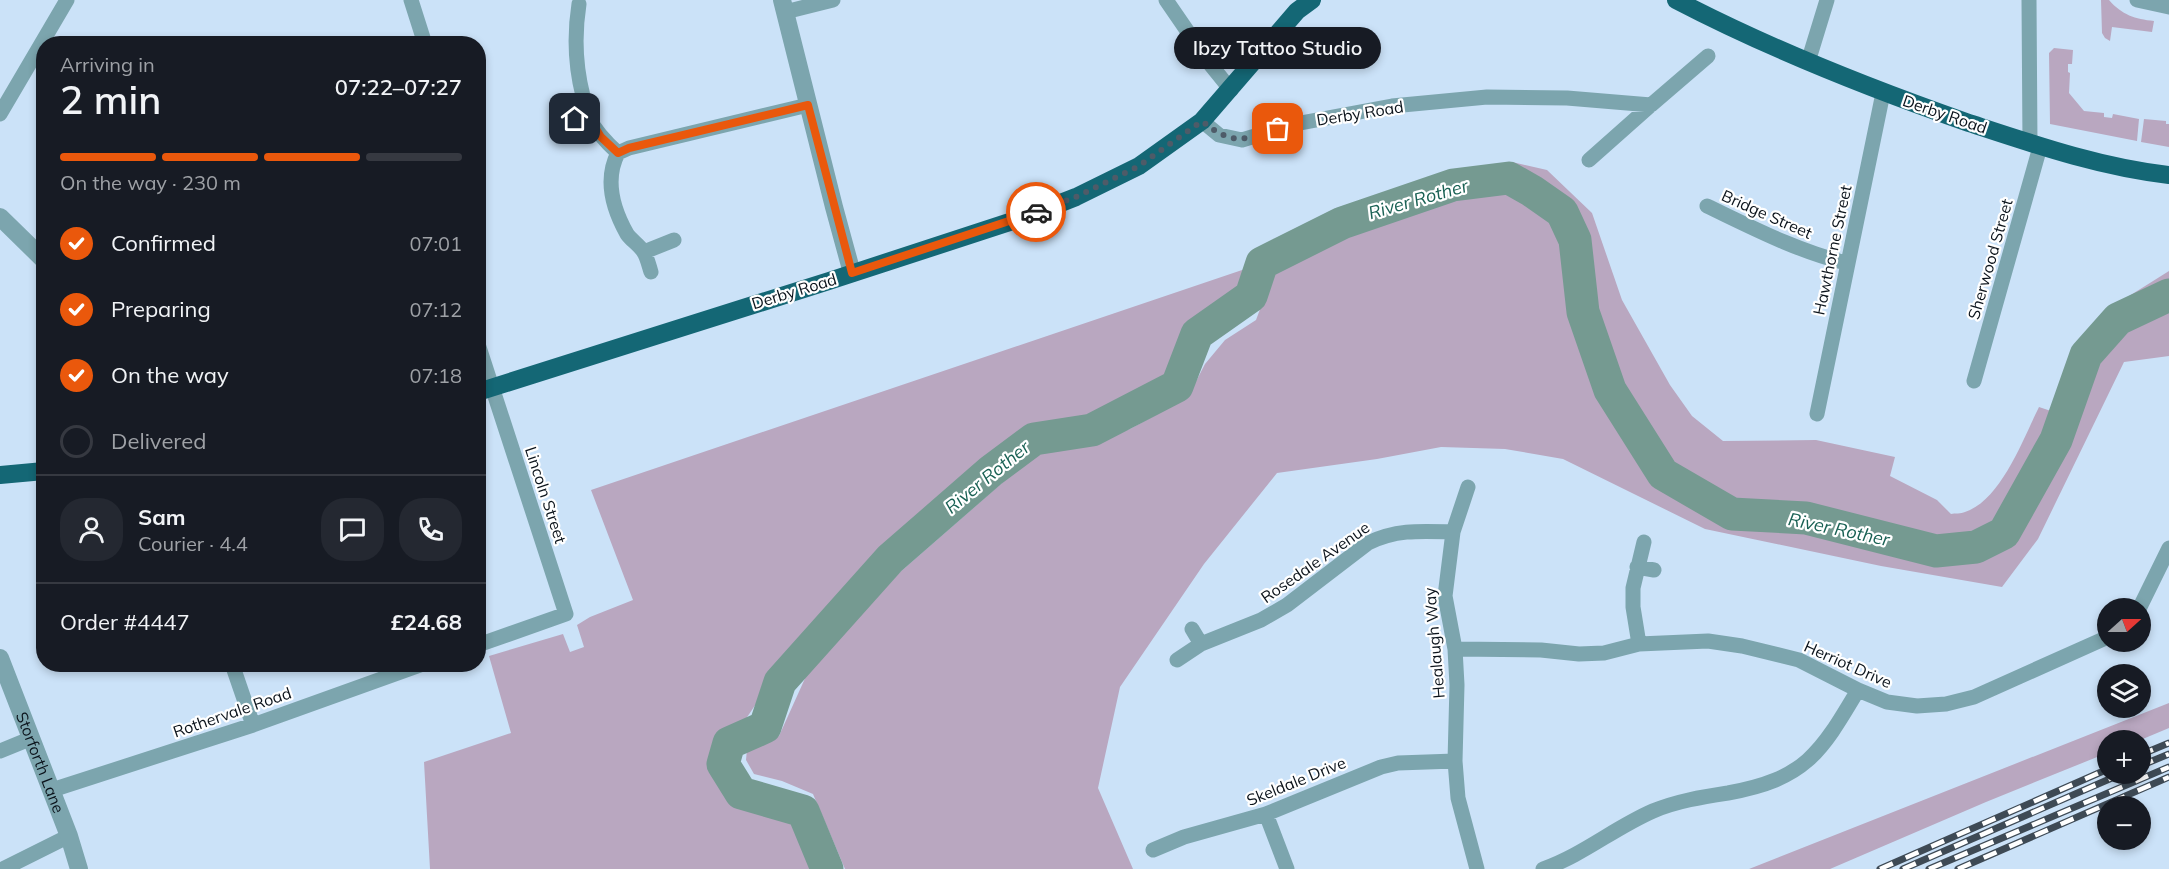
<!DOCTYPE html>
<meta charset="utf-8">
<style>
:root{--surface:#171b24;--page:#242831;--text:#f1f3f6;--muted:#9ea1a6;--line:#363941;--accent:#ea580c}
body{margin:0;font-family:Mulish,sans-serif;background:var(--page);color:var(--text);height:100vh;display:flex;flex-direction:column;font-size:22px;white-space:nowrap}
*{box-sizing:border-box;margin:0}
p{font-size:20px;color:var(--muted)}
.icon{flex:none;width:33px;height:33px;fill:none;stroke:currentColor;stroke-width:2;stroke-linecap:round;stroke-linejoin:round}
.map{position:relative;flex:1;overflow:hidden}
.sheet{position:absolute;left:36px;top:36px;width:450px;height:636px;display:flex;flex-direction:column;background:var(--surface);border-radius:24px;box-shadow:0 3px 9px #0003}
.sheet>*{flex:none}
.needle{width:39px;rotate:69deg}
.buttons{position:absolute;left:2097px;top:598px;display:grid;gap:12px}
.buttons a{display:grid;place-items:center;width:54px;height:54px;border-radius:50%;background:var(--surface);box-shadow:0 3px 9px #0003;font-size:30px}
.pin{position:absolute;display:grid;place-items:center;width:51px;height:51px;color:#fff;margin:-26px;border-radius:12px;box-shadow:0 3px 9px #0006}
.courier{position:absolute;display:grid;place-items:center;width:60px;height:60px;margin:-30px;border:4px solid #ea580c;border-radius:50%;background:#fff;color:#222;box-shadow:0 2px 8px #0007}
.bubble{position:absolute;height:42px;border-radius:21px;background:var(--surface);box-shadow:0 3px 9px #0003;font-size:20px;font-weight:600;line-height:42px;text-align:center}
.head em{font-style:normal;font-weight:600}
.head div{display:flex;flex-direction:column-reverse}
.head{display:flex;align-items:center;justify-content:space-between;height:102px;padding:0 24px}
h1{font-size:39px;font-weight:600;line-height:45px}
.bar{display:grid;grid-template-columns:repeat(4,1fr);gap:9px 6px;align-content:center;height:72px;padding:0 24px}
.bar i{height:8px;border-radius:4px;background:var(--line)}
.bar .selected{background:var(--accent)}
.bar p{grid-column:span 4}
.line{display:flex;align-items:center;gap:15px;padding:0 24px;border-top:2px solid var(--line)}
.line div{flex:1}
.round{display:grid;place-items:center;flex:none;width:63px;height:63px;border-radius:24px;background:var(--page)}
ol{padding:0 24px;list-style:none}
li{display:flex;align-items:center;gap:18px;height:66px}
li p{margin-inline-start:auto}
li .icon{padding:6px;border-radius:50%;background:var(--accent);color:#fff;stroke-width:4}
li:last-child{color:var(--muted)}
li i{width:33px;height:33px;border:3px solid var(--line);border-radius:50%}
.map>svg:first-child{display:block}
.green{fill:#b9a7c0}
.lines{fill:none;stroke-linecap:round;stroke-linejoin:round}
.river{stroke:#759a91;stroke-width:33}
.minor{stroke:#7ca5ae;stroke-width:15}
.tertiary{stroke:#7ca5ae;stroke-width:18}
.trunk{stroke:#146775;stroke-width:18}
.rail-casing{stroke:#3e4a55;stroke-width:7}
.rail{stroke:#fff;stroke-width:4.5;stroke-dasharray:14;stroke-linecap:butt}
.done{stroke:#4e5b68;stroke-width:6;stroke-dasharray:0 10.8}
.route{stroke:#ea580c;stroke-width:8}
.labels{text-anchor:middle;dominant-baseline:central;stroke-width:4.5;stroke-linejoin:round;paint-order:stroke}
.street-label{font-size:16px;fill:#0b131b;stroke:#fff}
.water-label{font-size:18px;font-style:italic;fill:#196154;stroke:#fff}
</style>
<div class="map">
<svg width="2169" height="869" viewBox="0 0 2169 869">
<rect width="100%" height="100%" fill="#cbe2f8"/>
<path class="green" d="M 2101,0 L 2109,0 C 2122,15 2135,19 2154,21 L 2152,32 L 2112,27 L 2110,41 L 2105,38 L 2102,33 Z
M 2054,48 L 2073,50 L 2072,64 L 2068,64 L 2068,72 L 2070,73 L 2069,93 L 2084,111 L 2104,113 L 2104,117 L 2112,118 L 2113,114 L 2139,119 L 2137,141 L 2050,124 L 2049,53 Z
M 2144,119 L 2166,121 L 2166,124 L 2169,124 L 2169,147 L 2141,142 Z
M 1512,162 L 1547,170 L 1592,213 L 1622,300 L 1670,385 L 1692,416 L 1723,441 L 1816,440 L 1895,457 L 1890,476 L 1937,500 L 1951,514 C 1955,513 1961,514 1965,512 C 2001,500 2023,439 2039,407 L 2054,412 L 2080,344 L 2110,308 L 2169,271 L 2169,356 L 2124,362 L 2038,539 L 2002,587 L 1881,566 L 1705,529 L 1563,459 L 1505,449 L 1441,447 L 1377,459 L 1277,473 L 1204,564 L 1120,687 L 1098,788 L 1133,869 L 845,869 L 813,794 L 782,781 L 754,774 L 746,760 L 747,749 L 761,741 L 779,736 L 807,674 L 899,573 L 1034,455 L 1130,429 L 1188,397 L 1205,364 L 1225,340 L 1256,320 L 1271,280 L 1270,270 L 1344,234 L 1451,196 L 1506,188 Z
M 1248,268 L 1242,291 L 1189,327 L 1177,354 L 1170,376 L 1088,418 L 1035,429 L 1020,435 L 954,488 L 889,546 L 772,676 L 758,701 L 737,732 L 724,735 L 711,749 L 736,795 L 794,816 L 816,869 L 430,869 L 424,762 L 511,733 L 489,656 L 563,634 L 570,652 L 584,647 L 577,625 L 590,617 L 633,600 L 591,490 Z
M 2169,703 L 2169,728 L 2138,741 L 2108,741 L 2107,753 L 1986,802 L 1830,869 L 1749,869 Z"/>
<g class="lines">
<path class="river" d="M 827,869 L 803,811 L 741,793 L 723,764 L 729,743 L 765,727 L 780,682 L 890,559 L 991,471 L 1034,439 L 1092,430 L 1177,386 L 1197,334 L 1251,296 L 1262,263 L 1342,223 L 1453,185 L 1509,178 L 1532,191 L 1562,212 L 1575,240 L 1583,312 L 1610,390 L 1663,474 L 1732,514 L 1806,518 L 1936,551 L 1976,547 L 2004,533 L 2056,440 L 2086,355 L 2118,319 L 2169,295"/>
<path class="minor" d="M 411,0 L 425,44
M 1166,0 L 1210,64 L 1231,90
M 2029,0 L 2030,144
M 2137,0 L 2169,7
M 579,4 C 574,36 575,65 583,96 C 584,103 586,112 589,118 C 596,132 607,143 618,153
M 785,12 L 833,0
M 1808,62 L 1827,0
M 0,114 L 67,0
M 1202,121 L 1219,135 L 1242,140 L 1295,124 L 1392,106 L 1487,97 L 1567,98 L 1651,105 L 1708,56
M 563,122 L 588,116
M 618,153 L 629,148 L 808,105
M 618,153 C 604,180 613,209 627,234 C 631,240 638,244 643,251 C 647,256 649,266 651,272
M 1589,160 L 1651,105
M 1707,206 C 1753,228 1797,251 1846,263
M 644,252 L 674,240
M 478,344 L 566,614 L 478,645
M 1974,381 L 2040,147
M 1817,414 L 1883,93
M 1468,487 L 1453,532 L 1445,596 L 1455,649 L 1457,685 L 1455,761 L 1458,798 L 1477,869
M 1637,567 L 1654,570
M 2139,609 L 2169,548
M 1192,629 L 1201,644
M 1639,644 L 1633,607 L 1633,588 L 1644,542
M 1455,649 L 1541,650 L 1579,654 L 1604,653 L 1639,644 L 1708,641 L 1742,646 L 1799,660 L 1858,690 L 1887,702 L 1917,706 L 1946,704 L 1974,697 L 2108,637
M 1177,660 L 1201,644 L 1261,620 L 1287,605 L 1368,543 C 1397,529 1421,531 1453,532
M 232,664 L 253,725
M 0,751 L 32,738
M 52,790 L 253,725 L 423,664
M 1266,814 L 1287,869
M 1153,850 L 1184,837 L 1266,814 L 1381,767 L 1398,763 L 1455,761
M 3,869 L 69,836
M 1543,869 C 1583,855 1614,828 1653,811 C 1677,801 1702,797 1728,793 C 1805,779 1820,754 1858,690"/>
<g class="tertiary">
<path d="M 782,0 L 834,207 L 852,273"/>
<path d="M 0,217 L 44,260"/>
<path id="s1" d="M 0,658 L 69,836 L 79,869"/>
</g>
<path class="trunk" d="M 1676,0 C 1770,49 1866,87 1966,122 C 2033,144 2099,167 2169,175
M 478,392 L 829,281 L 1025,217 L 1076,197 L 1139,166 L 1202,121 L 1297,11 L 1312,0
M 0,475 L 44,471"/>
<defs>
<path id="rail" d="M 2140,755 L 2169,743
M 2140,766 L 2169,754
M 1880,869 L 2108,769
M 1903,869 L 2121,774
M 1929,869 L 2169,767
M 1958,869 L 2169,777"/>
</defs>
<use href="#rail" class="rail-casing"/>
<use href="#rail" class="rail"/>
</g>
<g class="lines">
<path class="done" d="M 1036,212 L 1076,197 L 1139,166 L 1202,121 C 1233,146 1242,140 1278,129"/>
<path class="route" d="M 575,119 L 588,116 L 601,137 L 618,153 L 629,148 L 808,105 L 852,273 L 1036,212"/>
</g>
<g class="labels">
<g class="street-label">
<text transform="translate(1360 113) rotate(-9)">Derby Road</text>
<text transform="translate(1945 114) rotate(19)">Derby Road</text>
<text transform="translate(1767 214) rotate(24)">Bridge Street</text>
<text transform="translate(1832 250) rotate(-78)">Hawthorne Street</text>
<text transform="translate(1990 259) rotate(-74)">Sherwood Street</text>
<text transform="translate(794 291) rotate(-17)">Derby Road</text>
<text transform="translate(546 495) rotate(72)">Lincoln Street</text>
<text transform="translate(1315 562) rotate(-35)">Rosedale Avenue</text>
<text transform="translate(1434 643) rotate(-95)">Healaugh Way</text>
<text transform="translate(1848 664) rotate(24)">Herriot Drive</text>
<text transform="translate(232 712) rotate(-19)">Rothervale Road</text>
<text stroke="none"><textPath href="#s1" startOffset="112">Storforth Lane</textPath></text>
<text transform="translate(1296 781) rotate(-22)">Skeldale Drive</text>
</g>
<g class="water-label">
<text transform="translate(1418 199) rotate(-16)">River Rother</text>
<text transform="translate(987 477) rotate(-39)">River Rother</text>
<text transform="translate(1839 529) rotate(12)">River Rother</text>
</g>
</g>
</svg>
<div class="buttons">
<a><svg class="needle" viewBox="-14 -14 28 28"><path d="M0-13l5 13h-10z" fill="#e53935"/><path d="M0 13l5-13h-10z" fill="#9ea1a6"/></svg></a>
<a><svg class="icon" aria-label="layers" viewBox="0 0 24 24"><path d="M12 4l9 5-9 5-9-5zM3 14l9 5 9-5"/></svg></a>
<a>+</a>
<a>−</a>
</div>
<div class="pin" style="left:1278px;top:129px;background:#ea580c"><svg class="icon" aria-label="bag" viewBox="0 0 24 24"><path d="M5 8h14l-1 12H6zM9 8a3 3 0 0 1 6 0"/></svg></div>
<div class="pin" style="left:575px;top:119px;background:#1f2937"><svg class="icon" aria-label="home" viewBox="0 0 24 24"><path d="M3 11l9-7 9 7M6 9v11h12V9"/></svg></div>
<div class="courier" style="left:1036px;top:212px"><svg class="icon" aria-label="car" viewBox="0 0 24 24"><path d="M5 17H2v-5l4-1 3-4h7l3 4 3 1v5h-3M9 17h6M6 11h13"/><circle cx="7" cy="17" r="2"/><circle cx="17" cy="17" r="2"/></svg></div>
<div class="bubble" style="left:1174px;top:27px;width:207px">Ibzy Tattoo Studio</div>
<section class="sheet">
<div class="head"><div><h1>2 min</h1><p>Arriving in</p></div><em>07:22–07:27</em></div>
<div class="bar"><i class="selected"></i><i class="selected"></i><i class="selected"></i><i></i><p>On the way · 230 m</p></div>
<ol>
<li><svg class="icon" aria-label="check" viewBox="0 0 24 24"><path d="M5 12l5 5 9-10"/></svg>Confirmed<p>07:01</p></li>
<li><svg class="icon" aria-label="check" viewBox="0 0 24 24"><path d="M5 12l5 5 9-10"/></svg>Preparing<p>07:12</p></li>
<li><svg class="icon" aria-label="check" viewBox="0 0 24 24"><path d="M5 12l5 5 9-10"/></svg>On the way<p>07:18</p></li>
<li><i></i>Delivered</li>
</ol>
<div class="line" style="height:108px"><a class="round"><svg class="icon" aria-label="person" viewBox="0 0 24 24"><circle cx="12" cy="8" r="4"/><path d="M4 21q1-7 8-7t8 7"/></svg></a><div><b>Sam</b><p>Courier · 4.4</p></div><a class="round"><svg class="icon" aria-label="chat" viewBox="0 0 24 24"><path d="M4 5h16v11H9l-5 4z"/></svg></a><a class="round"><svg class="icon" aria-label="phone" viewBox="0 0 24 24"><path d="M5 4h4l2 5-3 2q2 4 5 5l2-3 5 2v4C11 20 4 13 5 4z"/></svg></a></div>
<div class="line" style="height:78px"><div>Order #4447</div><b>£24.68</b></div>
</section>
</div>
